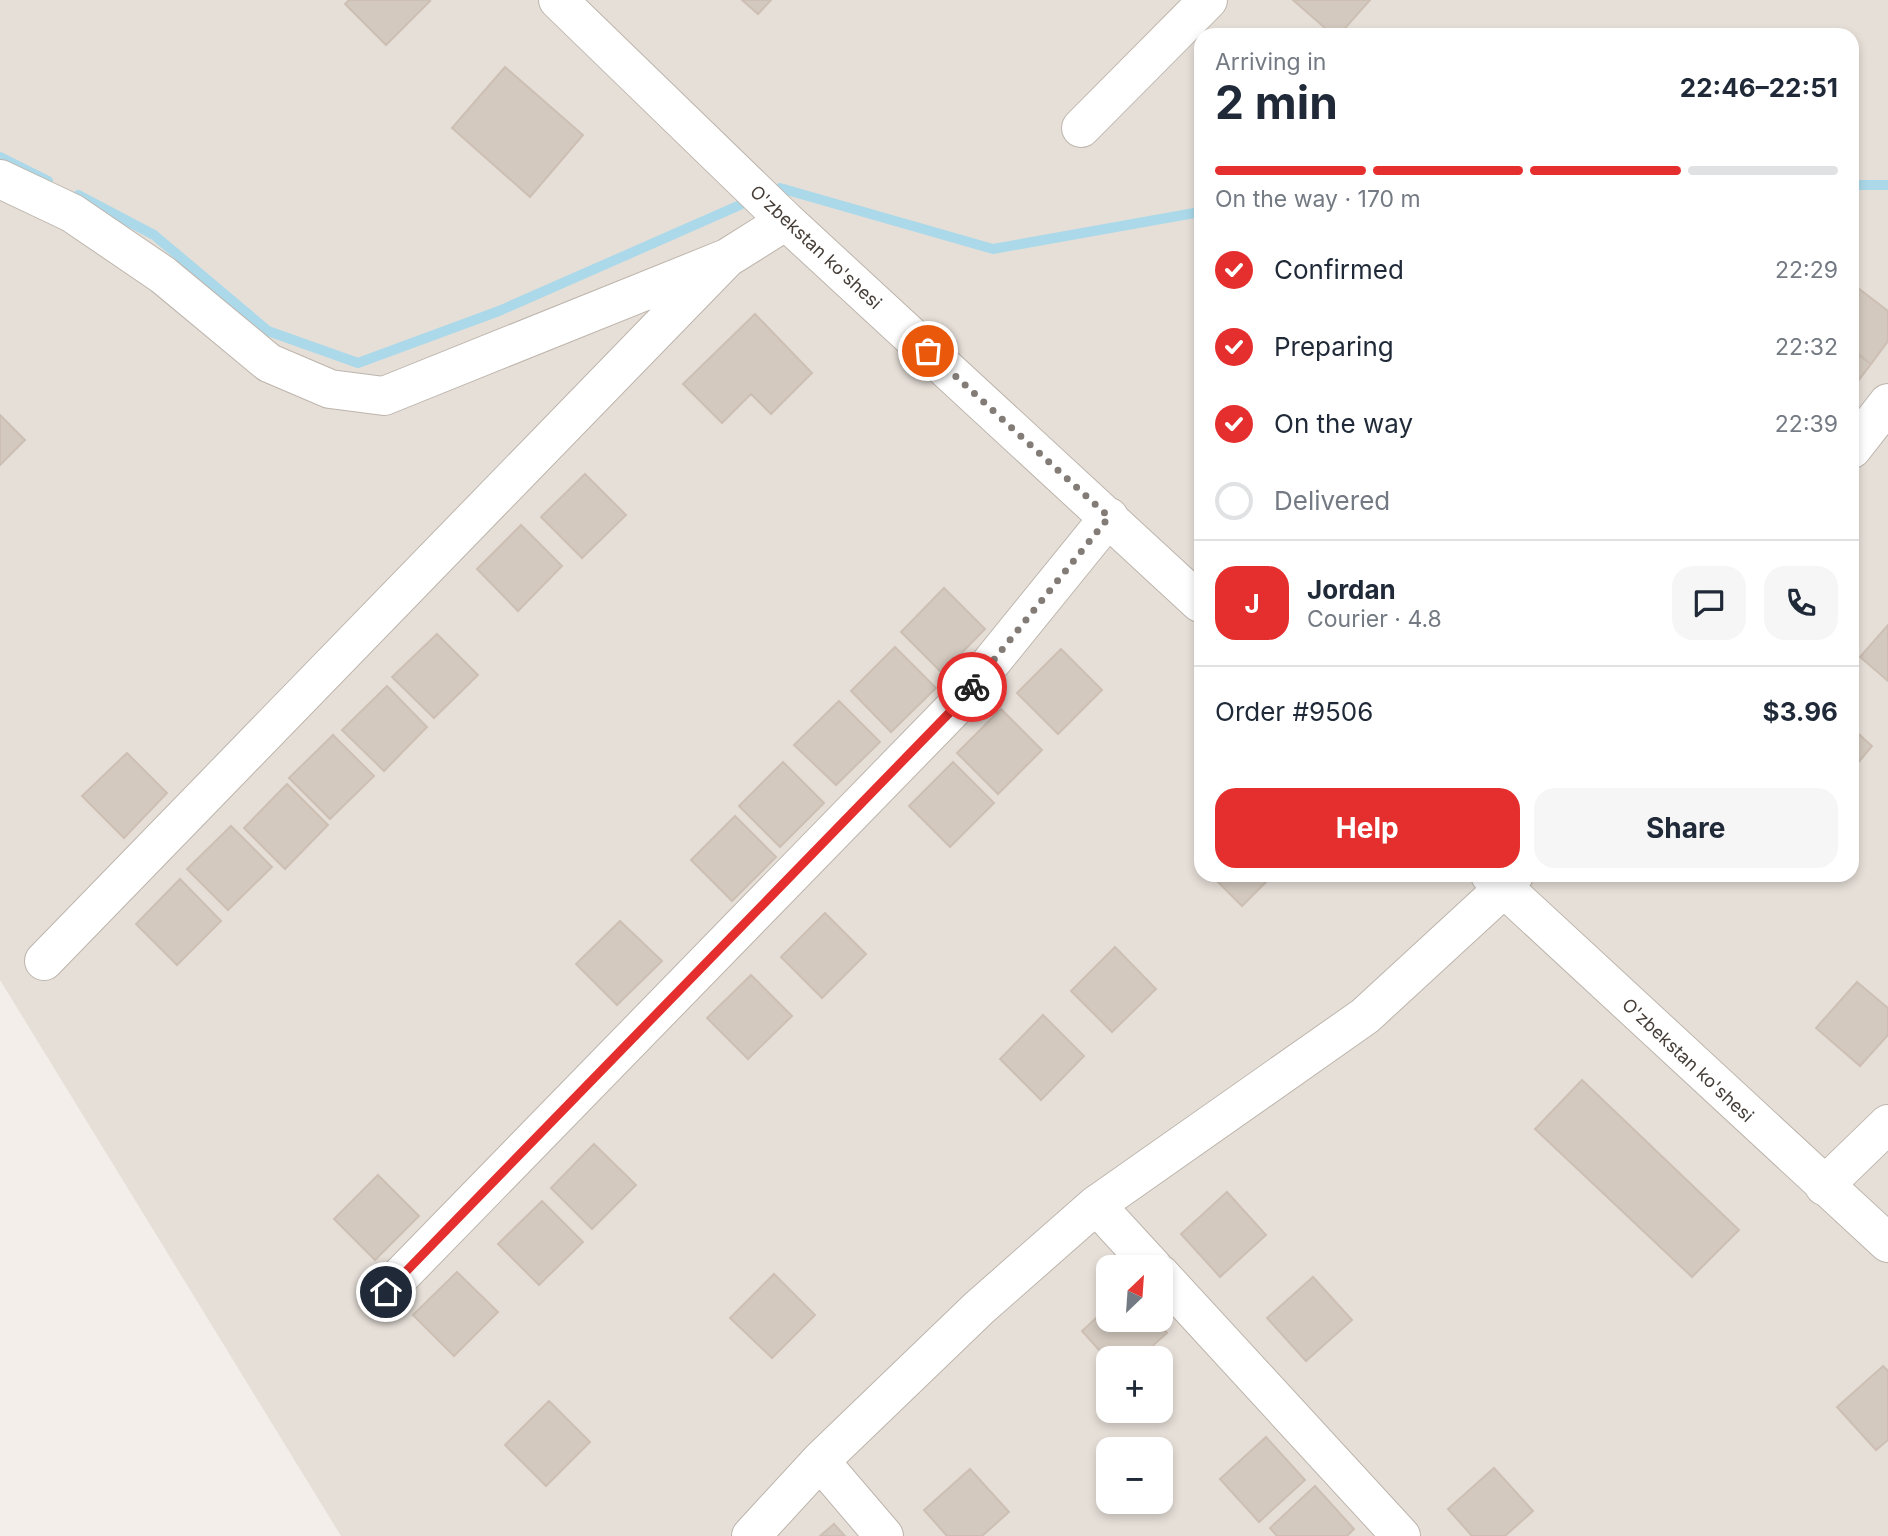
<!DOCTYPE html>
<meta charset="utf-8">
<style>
:root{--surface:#fff;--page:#f6f6f7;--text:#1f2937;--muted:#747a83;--line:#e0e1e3;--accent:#e52f2e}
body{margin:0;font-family:Inter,sans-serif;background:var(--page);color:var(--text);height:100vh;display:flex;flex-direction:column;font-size:26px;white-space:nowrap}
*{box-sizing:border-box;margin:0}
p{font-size:23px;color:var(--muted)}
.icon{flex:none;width:38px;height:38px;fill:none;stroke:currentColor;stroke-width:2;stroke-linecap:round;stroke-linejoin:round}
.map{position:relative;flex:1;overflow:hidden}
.drawer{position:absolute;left:1194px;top:28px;width:665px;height:854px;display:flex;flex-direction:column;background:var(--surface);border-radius:21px;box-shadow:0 4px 10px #0003}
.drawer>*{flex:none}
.needle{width:46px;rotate:25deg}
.buttons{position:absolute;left:1096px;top:1255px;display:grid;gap:14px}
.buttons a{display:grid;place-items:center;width:77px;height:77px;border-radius:14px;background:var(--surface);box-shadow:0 4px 10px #0003;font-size:35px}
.pin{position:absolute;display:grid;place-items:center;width:60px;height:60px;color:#fff;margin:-30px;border:4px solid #fff;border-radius:50%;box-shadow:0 2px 7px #0007}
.courier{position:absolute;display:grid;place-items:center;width:70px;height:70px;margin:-35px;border:5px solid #e52f2e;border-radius:50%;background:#fff;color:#222;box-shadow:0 2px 9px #0007}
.overview em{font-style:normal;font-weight:700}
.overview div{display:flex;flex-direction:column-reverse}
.overview{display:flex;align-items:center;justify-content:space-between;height:119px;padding:0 21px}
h1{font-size:46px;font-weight:700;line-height:52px}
.bar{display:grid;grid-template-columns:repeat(4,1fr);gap:10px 7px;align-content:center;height:84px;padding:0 21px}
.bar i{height:9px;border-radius:5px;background:var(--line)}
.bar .current{background:var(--accent)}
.bar p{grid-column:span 4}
.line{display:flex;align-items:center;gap:18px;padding:0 21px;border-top:2px solid var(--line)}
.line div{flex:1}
.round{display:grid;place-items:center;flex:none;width:74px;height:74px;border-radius:21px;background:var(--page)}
ol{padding:0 21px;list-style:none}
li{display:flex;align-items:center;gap:21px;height:77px}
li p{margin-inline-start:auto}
li .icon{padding:7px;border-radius:50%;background:var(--accent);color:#fff;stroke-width:4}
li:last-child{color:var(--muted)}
li i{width:38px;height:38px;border:4px solid var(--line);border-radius:50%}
.button{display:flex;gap:14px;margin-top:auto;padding:14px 21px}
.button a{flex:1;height:80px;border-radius:21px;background:var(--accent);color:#fff;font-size:28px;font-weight:700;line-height:80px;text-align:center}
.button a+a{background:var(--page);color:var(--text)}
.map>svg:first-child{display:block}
.residential{fill:#e6dfd8;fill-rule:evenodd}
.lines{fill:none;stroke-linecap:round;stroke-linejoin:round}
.stream{stroke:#abd9e9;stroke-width:10}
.building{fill:#d3c9bf;stroke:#cdbfb3;stroke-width:2}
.street-casing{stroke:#bdb5ac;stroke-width:40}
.street{stroke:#fff;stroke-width:38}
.done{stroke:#837c76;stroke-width:7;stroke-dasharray:0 12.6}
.route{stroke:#e52f2e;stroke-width:9}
.labels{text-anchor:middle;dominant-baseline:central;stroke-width:7;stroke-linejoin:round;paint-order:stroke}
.street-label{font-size:18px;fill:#463e38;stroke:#fff}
</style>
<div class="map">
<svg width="1888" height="1536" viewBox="0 0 1888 1536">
<rect width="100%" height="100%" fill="#f3eee9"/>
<path class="residential" d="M 0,0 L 1888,0 L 1888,1536 L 341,1536 L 0,980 ZM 1200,35 L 1852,35 L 1852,875 L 1200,875 ZM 1108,1267 L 1160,1267 L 1160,1320 L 1108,1320 ZM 1108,1358 L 1160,1358 L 1160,1410 L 1108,1410 ZM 1108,1449 L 1160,1449 L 1160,1502 L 1108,1502 Z"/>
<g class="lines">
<path class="stream" d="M 0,157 L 48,181
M 1852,185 L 1888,185
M 780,188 L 993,249 L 1200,212
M 78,195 L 154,235 L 268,331 L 358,363 L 499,311 L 740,205"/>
</g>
<path class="building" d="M 349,0 L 428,0 L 430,1 L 386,45 L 345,4 Z
M 742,0 L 771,0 L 758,14 Z
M 1293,0 L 1370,0 L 1339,35 L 1333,35 Z
M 505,67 L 583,135 L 530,197 L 452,128 Z
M 1858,288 L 1888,311 L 1888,341 L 1871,364 L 1852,349 L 1852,296 Z
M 755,314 L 812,373 L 771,414 L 751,394 L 722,423 L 683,384 Z
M 1852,350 L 1871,364 L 1852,389 Z
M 0,415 L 25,440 L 0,465 Z
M 585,474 L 626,515 L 582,558 L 541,517 Z
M 521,525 L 562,566 L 518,611 L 477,569 Z
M 944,588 L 985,629 L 942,673 L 901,632 Z
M 1888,625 L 1888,681 L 1860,657 Z
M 437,634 L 478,675 L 434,718 L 392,677 Z
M 895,647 L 936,688 L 891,732 L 851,691 Z
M 1061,649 L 1102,690 L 1058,734 L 1017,693 Z
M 387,686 L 427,727 L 384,771 L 342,730 Z
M 839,701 L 880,742 L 836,785 L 794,745 Z
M 1001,709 L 1042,750 L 998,794 L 957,753 Z
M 1852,728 L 1872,746 L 1852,770 Z
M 333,735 L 374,776 L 330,819 L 289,778 Z
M 127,753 L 167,793 L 124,838 L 82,796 Z
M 783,762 L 824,803 L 780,847 L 739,806 Z
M 953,762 L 994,803 L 950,847 L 909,806 Z
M 287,784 L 328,825 L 285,869 L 244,828 Z
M 735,816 L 776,857 L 732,901 L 691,860 Z
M 231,826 L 272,867 L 228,910 L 187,869 Z
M 1211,875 L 1273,875 L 1242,906 Z
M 180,879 L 221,921 L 177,965 L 136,924 Z
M 825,913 L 866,954 L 822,998 L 781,957 Z
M 620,921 L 662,961 L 617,1005 L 576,964 Z
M 1115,947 L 1156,989 L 1112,1032 L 1071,991 Z
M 751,975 L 792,1016 L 748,1059 L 707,1018 Z
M 1857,982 L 1888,1008 L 1888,1035 L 1860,1066 L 1816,1028 Z
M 1043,1015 L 1084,1056 L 1041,1100 L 1000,1059 Z
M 1582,1080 L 1739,1230 L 1692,1277 L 1535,1129 Z
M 594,1144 L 636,1185 L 592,1229 L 551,1188 Z
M 378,1175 L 419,1216 L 375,1260 L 334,1219 Z
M 1227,1192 L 1266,1235 L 1220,1277 L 1181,1234 Z
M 542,1201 L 583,1242 L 539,1285 L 498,1244 Z
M 457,1272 L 498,1312 L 454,1356 L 413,1315 Z
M 774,1274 L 815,1315 L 772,1358 L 730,1318 Z
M 1313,1277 L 1352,1320 L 1306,1361 L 1267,1318 Z
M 1108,1307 L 1108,1320 L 1155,1320 L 1167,1333 L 1139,1358 L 1108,1358 L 1108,1360 L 1082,1331 Z
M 1883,1366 L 1888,1371 L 1888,1440 L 1876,1450 L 1837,1407 Z
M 549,1401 L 590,1442 L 546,1486 L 505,1445 Z
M 1266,1437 L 1305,1480 L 1259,1522 L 1220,1479 Z
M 1494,1468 L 1533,1511 L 1505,1536 L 1472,1536 L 1448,1509 Z
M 970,1469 L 1009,1512 L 982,1536 L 947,1536 L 924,1510 Z
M 1315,1486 L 1354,1529 L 1347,1536 L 1277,1536 L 1270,1528 Z
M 834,1524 L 845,1536 L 820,1536 Z"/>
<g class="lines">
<defs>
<path id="street" d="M 558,0 L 786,221 L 1200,603
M 1081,128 L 1208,0
M 0,179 L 72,213 L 163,275 L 269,363 L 330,389 L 384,396 L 727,258 L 786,221
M 1852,449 L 1888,403
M 1490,875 L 1888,1243
M 44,961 L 727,258
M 1824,1186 L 1888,1124
M 1096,1205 L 1153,1267
M 1160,1274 L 1401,1536
M 385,1292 L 955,707 L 1109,517
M 820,1461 L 884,1536
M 751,1536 L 820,1461 L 979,1308 L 1096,1205 L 1365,1016 L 1504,888 L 1514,875"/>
</defs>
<use href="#street" class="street-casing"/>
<use href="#street" class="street"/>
</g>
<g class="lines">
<path class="done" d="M 928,351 L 1109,517 L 972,687"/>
<path class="route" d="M 386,1292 L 955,707 L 972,687"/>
</g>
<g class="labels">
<g class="street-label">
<text transform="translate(816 247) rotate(43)">O'zbekstan ko'shesi</text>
<text transform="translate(1688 1060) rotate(43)">O'zbekstan ko'shesi</text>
</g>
</g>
</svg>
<div class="buttons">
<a><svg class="needle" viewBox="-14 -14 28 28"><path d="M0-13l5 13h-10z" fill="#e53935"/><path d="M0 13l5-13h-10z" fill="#747a83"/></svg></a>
<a>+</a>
<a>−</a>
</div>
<div class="pin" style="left:928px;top:351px;background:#ea580c"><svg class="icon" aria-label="bag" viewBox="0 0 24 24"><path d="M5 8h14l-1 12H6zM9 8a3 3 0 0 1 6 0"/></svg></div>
<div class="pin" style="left:386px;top:1292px;background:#1f2937"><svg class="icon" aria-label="home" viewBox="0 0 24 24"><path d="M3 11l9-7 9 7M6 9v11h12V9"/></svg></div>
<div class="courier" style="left:972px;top:687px"><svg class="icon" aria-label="bike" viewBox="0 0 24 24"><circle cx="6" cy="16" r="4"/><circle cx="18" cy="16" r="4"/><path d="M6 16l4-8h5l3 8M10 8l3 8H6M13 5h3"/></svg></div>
<section class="drawer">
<div class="overview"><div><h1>2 min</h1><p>Arriving in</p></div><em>22:46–22:51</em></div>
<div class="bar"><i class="current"></i><i class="current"></i><i class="current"></i><i></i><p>On the way · 170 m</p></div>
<ol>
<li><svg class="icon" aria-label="check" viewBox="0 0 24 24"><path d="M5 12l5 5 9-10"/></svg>Confirmed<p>22:29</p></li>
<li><svg class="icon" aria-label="check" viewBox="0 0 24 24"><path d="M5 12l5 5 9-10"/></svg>Preparing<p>22:32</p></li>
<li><svg class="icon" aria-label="check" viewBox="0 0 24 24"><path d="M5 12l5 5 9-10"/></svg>On the way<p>22:39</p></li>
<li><i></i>Delivered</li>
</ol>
<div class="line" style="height:126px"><b class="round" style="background:var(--accent);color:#fff">J</b><div><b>Jordan</b><p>Courier · 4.8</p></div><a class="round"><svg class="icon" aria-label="chat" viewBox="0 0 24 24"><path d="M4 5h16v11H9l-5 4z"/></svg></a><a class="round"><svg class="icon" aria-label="phone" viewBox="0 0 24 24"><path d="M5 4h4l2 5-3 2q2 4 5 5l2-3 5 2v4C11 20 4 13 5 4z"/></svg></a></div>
<div class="line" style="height:91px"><div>Order #9506</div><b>$3.96</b></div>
<div class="button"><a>Help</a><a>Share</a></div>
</section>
</div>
